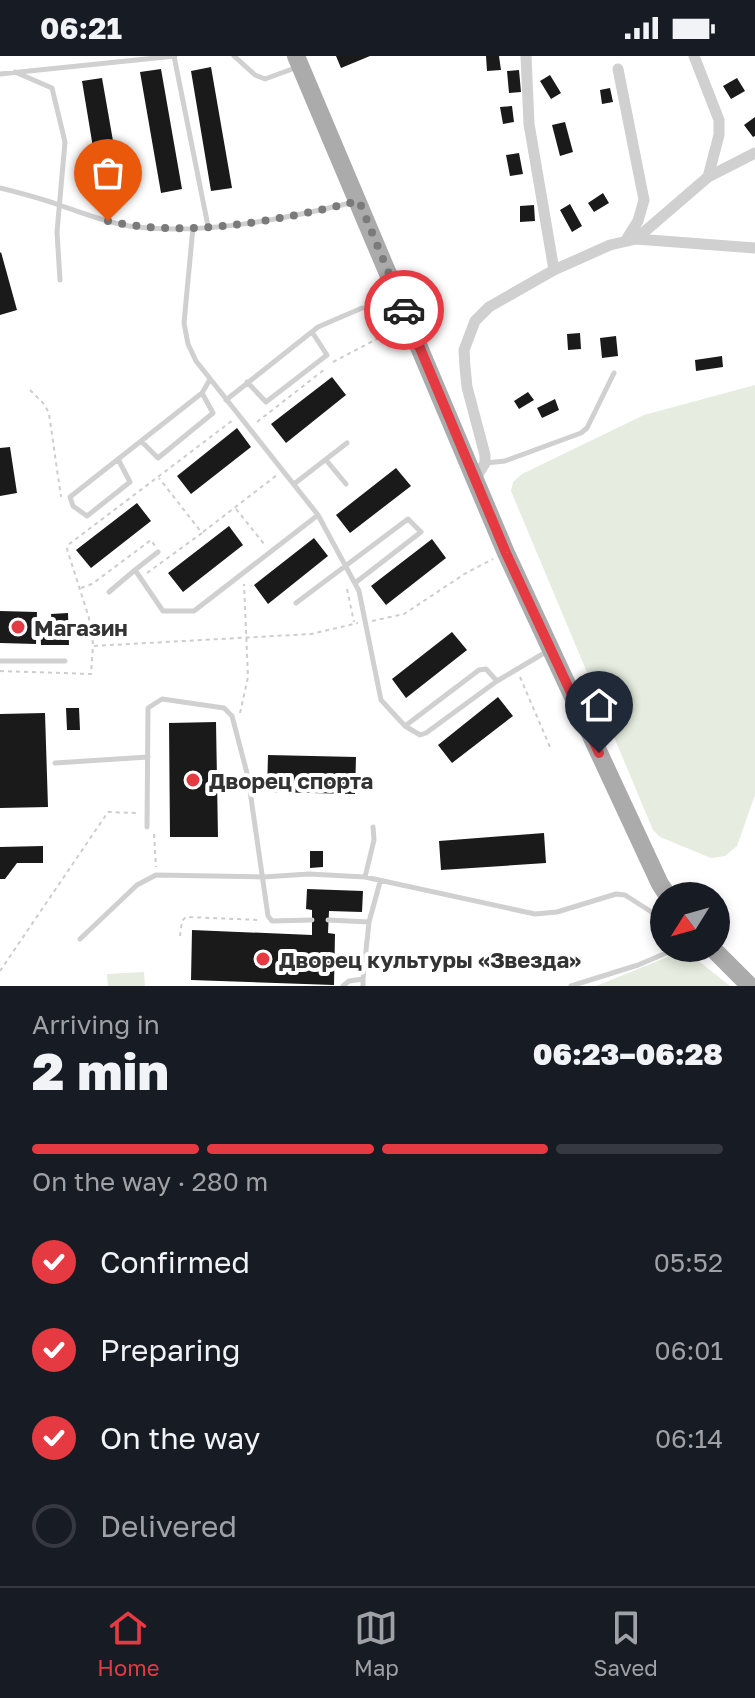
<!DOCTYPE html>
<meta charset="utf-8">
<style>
:root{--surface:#171b24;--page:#242831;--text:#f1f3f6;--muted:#9ea1a6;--line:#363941;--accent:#e53a42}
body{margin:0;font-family:"Golos Text",sans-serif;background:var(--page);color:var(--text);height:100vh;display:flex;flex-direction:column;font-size:30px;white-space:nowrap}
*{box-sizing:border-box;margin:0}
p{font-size:26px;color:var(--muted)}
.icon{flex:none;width:44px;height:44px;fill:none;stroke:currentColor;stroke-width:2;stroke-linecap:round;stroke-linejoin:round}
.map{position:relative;height:930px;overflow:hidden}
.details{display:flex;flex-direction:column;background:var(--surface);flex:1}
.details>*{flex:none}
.needle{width:52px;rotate:233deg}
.tools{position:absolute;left:650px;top:826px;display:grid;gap:16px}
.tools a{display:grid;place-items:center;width:80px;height:80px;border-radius:50%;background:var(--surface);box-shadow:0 4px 12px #0003;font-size:40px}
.pin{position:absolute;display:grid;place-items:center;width:68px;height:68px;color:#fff;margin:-82px -34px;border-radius:50% 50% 50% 0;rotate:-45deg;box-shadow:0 0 8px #0007}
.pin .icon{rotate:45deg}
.courier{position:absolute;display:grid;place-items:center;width:80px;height:80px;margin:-40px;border:6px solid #e53a42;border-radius:50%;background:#fff;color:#222;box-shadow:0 2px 10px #0007}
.head em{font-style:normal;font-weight:800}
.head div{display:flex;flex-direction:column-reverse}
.head{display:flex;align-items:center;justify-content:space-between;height:136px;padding:0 32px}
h1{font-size:52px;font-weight:800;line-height:60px}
.bar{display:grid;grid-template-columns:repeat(4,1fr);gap:12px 8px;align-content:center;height:96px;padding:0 32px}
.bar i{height:10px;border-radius:6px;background:var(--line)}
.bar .on{background:var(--accent)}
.bar p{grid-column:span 4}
ol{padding:0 32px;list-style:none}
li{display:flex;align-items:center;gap:24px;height:88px}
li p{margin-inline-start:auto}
li .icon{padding:8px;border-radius:50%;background:var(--accent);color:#fff;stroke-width:4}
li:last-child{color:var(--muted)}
li i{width:44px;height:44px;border:4px solid var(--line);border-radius:50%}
.status{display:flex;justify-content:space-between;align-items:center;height:56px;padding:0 40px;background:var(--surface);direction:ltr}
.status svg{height:22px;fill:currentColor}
.menu{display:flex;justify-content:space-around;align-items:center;height:112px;border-top:2px solid var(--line);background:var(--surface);font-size:22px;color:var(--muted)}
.menu a{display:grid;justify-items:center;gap:4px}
.menu .on{color:var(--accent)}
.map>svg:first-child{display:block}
.green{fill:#e6ecdf}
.building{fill:#1a1a1a}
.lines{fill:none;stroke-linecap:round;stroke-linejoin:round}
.path{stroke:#cdcdcd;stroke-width:2;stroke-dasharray:4 4;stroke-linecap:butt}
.service{stroke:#d0d0d0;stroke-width:5}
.minor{stroke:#d0d0d0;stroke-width:11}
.primary{stroke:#ababab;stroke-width:18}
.done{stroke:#7a7a7a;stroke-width:8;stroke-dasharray:0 14.4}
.route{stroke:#e53a42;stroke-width:10}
.poi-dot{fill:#e53a42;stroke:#fff;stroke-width:3}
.labels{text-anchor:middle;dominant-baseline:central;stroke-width:8;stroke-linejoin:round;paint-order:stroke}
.poi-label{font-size:22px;font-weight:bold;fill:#333;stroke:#fff;text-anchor:start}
</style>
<div class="status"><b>06:21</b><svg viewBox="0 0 49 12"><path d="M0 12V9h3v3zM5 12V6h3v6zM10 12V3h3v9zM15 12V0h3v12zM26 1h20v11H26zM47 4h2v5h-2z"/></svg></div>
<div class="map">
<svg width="755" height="930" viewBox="0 0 755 930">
<rect width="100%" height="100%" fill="#fff"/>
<path class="green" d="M 755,329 L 755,739 L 737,790 L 725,800 L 711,802 L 660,781 L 653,774 L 511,435 L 513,426 L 522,418 L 644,359 Z
M 685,894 L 730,930 L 596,930 Z
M 144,916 L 145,930 L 108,930 L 107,918 Z"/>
<path class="building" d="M 336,0 L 370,0 L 341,12 Z
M 486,0 L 499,0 L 501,14 L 487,15 Z
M 211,11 L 232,132 L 211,135 L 191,15 Z
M 161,13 L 182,133 L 161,137 L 140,16 Z
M 519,14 L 521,36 L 509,37 L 507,15 Z
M 550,19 L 561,37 L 551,43 L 540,25 Z
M 102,22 L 123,142 L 102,146 L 82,25 Z
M 737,22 L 745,35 L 731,43 L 723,30 Z
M 610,32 L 613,46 L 602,48 L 600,34 Z
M 512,50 L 514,66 L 503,68 L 500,51 Z
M 755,61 L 755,80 L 753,81 L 744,69 Z
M 565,66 L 573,96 L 560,100 L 552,69 Z
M 519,97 L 523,118 L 510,120 L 506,99 Z
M 603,137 L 609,147 L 594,156 L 588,147 Z
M 570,148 L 582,170 L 572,176 L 560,154 Z
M 534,149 L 535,165 L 520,166 L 520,150 Z
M 1,196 L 17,254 L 0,259 L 0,197 Z
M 580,277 L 581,293 L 568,294 L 567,278 Z
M 616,280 L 618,300 L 602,302 L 600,282 Z
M 722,300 L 723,311 L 696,315 L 695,304 Z
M 332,321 L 346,339 L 286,387 L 271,368 Z
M 528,336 L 534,344 L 519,353 L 514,345 Z
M 555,343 L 559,354 L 542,362 L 537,352 Z
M 237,372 L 251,391 L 191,438 L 177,420 Z
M 10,391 L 17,437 L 0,440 L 0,392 Z
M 396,412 L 411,430 L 350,477 L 336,459 Z
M 137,447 L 151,465 L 91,512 L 76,494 Z
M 229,470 L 243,489 L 183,536 L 168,517 Z
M 314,482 L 328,500 L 268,548 L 254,529 Z
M 432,483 L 446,502 L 386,549 L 371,530 Z
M 0,555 L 37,556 L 36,588 L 0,587 Z
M 68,557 L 69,589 L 41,589 L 40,567 L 52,567 L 51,558 Z
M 452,576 L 467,594 L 406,642 L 392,623 Z
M 498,641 L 513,660 L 452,707 L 438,689 Z
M 66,652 L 79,652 L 80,674 L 67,674 Z
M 45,657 L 48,751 L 0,752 L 0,658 Z
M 216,666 L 218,781 L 170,781 L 169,667 Z
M 268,699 L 356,701 L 355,738 L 267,736 Z
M 544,777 L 546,807 L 441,814 L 439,785 Z
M 43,790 L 43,807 L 17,807 L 5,823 L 0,823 L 0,791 Z
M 310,795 L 323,795 L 323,811 L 310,812 Z
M 307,833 L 363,835 L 362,856 L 329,855 L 328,877 L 335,878 L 334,929 L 191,924 L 192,874 L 312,879 L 312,854 L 306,853 Z"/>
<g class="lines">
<path class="path" d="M 333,306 L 394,274
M 30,334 L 45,349 L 49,358 L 61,441
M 257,366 L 325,313
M 236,453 L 264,488
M 203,476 L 277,419
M 147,517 L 202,477 L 159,422
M 81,532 L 92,528 L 151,484 L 155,490
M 347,533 L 354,566
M 372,565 L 404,558 L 466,517 L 493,503
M 93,588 L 89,562 L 67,493 L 68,489 L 233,364
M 0,615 L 91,618 L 93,590 L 311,578 L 358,567
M 520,621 L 550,691
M 240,657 L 248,621 L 244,528
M 154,778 L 156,811
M 180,880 L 182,865 L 186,861 L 260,864
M 0,915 L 108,756 L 139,757"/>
<path class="service" d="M 174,0 L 208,170
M 234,0 L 255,19 L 265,23 L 295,12
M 15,16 L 52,32 L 65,86 L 57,176 L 60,224
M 0,18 L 175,0
M 0,132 C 20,137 40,142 59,149 C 83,157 104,166 129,170 C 201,180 285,163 354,146
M 193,171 L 184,267 L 188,288 L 196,305 L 318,459 L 359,535 L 381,644 L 405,670 L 420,679 L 426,677 L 497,625 L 546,596
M 247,326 L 266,346 L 327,299 L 312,276
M 226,344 L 318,271 L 362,252
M 141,385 L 158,402 L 213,357 L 202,337
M 118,403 L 130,426 L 87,460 L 73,450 L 70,441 L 202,337 L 209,325
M 326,404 L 346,428
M 486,407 L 505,405 L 581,377 L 587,372 L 614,317
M 294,428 L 347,387
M 135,514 L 158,496
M 109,536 L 135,514 L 163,555 L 194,555 L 318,459
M 296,547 L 408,463 L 421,476 L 355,527
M 0,605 L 65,605
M 405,670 L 479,614 L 486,613 L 497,625
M 55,707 L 148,701
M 147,771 L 148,652 L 162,643 L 224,652 L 232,660 L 248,721 L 268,860 L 272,865 L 312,864
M 365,821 L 374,784 L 373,771
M 328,864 L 369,866
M 80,883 L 137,829 L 156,819 L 263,821 L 309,818 L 365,821 L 535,858 L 557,856 L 616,838 L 625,839 L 664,864
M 363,923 L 369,866 L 380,826
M 343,930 L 349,925 L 363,923 L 363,930
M 571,930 L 638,909 L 678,892"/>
<path class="minor" d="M 526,0 L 529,68 L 554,214
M 694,0 L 719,64 L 719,79 L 708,121
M 618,13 L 644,144 L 638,165 L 626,184
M 636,183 L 755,192
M 475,423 L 485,407 L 485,399 L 467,331 L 465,311 L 464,294 L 475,265 L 489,251 L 554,214 L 610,189 L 636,183 L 708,121 L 755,97"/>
<path class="primary" d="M 296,0 L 506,497 L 660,828 L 668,840
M 712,892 L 750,930"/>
</g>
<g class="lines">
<path class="done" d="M 108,165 C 190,183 279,164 359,145 L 404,254"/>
<path class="route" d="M 404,254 L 506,497 L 599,697"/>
</g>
<g class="poi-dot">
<circle cx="18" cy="571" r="8"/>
<circle cx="193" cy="724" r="8"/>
<circle cx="263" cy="903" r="8"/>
</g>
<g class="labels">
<g class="poi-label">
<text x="34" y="571">Магазин</text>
<text x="209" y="724">Дворец спорта</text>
<text x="279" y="903">Дворец культуры «Звезда»</text>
</g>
</g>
</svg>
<div class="tools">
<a><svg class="needle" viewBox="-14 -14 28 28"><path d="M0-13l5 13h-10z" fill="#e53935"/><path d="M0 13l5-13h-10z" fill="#9ea1a6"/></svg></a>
</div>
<div class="pin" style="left:108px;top:165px;background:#ea580c"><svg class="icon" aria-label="bag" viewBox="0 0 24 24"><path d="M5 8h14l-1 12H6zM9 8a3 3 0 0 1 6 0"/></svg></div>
<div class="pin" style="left:599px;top:697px;background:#1f2937"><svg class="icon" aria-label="home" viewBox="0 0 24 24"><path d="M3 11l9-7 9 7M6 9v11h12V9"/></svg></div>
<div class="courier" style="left:404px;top:254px"><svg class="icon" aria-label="car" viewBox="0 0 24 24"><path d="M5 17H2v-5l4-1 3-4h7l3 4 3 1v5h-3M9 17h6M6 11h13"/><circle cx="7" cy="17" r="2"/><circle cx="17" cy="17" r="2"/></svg></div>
</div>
<section class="details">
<div class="head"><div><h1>2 min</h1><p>Arriving in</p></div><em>06:23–06:28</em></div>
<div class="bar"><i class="on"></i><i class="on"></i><i class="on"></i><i></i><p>On the way · 280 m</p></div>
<ol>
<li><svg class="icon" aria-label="check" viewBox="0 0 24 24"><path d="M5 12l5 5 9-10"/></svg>Confirmed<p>05:52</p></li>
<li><svg class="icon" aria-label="check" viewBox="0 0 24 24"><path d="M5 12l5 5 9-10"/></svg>Preparing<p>06:01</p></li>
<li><svg class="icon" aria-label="check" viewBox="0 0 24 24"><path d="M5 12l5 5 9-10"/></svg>On the way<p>06:14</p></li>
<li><i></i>Delivered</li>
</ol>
</section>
<nav class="menu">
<a class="on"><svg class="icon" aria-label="home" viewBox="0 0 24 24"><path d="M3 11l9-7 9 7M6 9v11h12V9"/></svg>Home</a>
<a><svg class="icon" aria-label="map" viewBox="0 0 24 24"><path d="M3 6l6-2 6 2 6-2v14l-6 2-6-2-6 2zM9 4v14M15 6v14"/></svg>Map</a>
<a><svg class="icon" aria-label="saved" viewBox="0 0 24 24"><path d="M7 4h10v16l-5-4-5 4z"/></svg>Saved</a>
</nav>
